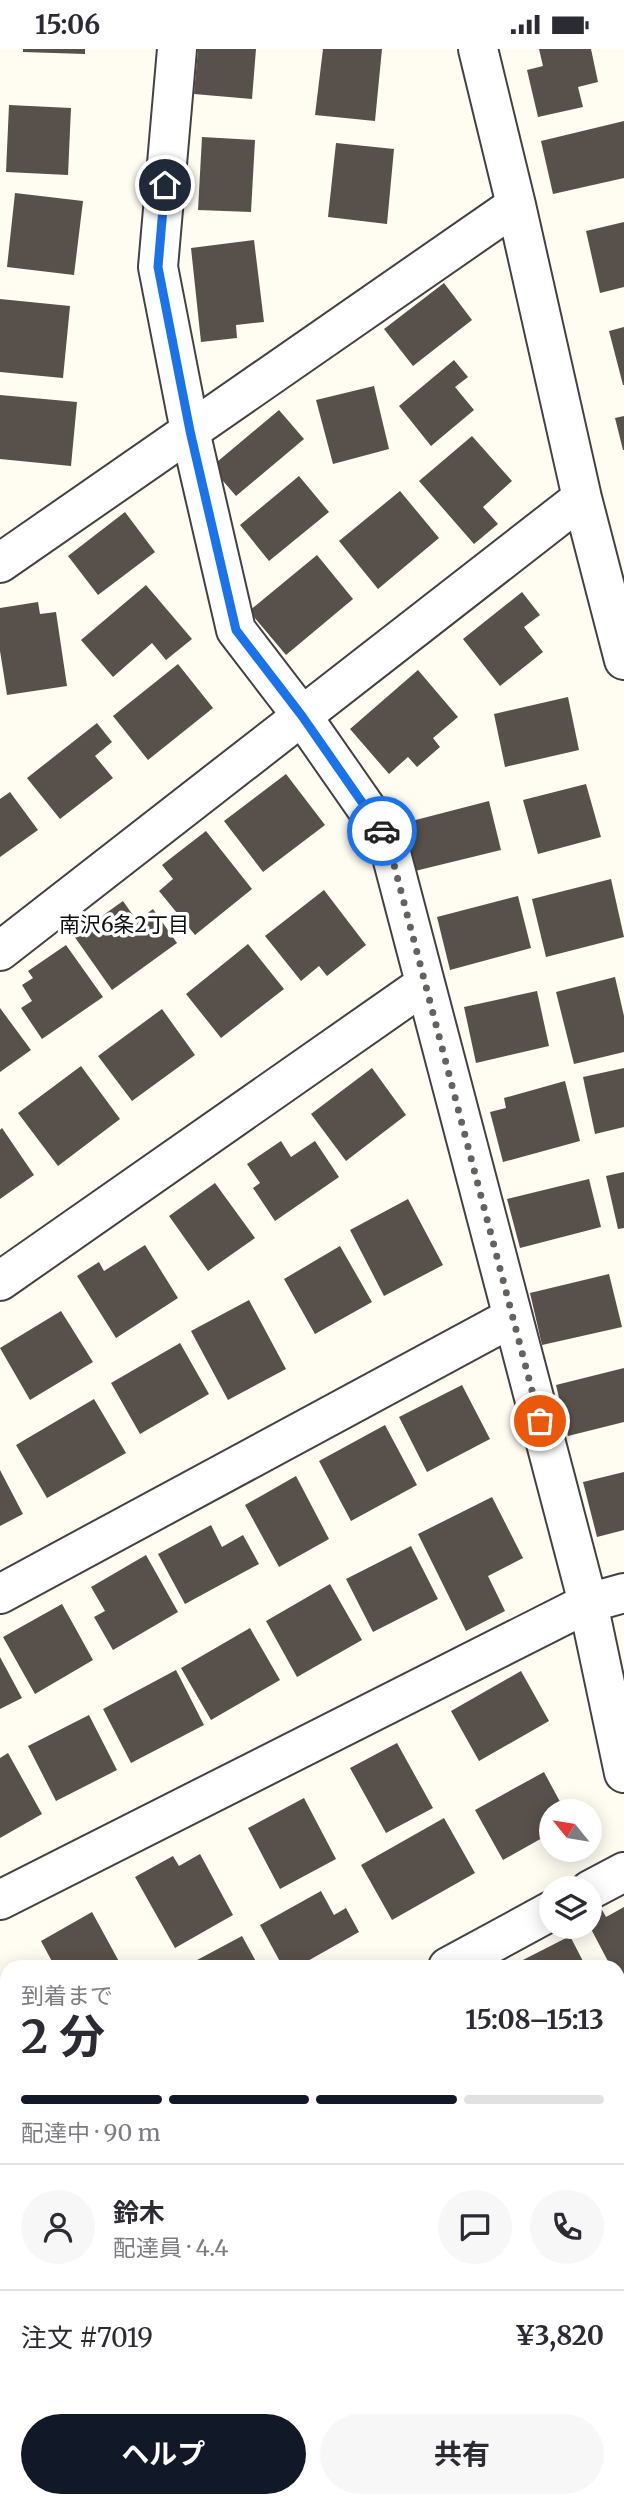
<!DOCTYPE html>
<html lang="ja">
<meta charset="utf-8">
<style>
:root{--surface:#fff;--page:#f7f7f7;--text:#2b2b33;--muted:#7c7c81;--line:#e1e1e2;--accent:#111827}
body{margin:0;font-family:Merriweather,"Noto Sans JP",serif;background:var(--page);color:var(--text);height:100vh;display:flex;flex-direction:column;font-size:26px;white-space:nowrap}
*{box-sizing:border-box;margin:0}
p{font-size:23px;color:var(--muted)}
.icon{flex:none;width:38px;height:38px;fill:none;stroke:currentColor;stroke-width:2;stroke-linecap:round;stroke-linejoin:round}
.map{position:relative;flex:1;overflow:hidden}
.details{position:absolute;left:0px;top:1911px;width:625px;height:548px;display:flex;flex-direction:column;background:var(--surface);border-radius:21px 21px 0 0;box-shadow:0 4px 18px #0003}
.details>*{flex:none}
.needle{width:46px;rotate:300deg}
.buttons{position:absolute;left:539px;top:1750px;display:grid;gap:14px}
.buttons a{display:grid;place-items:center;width:63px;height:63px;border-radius:50%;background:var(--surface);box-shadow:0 4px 18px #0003;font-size:35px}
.pin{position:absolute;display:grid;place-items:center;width:60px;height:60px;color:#fff;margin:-30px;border:4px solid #fff;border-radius:50%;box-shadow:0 2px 7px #0007}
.courier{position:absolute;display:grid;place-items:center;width:70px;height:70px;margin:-35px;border:5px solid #1a73e8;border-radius:50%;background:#fff;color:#222;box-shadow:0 2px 9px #0007}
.summary em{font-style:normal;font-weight:700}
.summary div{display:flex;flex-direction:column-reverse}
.summary{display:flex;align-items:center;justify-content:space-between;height:119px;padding:0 21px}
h1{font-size:46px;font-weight:700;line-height:52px}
.bar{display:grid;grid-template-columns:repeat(4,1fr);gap:10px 7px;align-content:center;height:84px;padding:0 21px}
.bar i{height:9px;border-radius:5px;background:var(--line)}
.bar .on{background:var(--accent)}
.bar p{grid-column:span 4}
.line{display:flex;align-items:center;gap:18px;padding:0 21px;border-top:2px solid var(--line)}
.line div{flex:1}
.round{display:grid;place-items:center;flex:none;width:74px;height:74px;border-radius:37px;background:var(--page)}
.primary-button{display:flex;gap:14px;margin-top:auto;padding:14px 21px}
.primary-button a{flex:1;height:80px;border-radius:42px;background:var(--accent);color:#fff;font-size:28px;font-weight:700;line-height:80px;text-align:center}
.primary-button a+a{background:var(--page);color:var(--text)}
.status{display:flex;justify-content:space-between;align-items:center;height:49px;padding:0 35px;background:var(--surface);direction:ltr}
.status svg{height:19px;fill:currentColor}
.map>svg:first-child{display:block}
.building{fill:#58504b}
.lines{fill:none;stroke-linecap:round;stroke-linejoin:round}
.minor-casing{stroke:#424242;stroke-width:42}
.minor{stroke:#fff;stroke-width:38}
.done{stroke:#63625e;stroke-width:7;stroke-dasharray:0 12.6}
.route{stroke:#1a73e8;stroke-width:9}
.labels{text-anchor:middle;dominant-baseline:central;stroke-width:7;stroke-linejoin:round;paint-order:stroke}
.neighbourhood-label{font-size:21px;fill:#0f0f0f;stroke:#fff}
</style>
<div class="status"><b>15:06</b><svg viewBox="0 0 49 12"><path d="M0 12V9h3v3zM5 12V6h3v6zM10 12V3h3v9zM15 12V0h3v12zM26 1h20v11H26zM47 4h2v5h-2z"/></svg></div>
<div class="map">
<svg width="624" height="2458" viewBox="0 0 624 2458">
<rect width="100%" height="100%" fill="#fffcf2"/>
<path class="building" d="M 23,0 L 85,0 L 85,5 L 23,3 Z
M 198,0 L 256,0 L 252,50 L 194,45 Z
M 323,0 L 382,0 L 375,72 L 315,66 Z
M 539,0 L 591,0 L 598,33 L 578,38 L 583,58 L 538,68 L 527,21 L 543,17 Z
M 9,56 L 71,59 L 68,126 L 6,123 Z
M 624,72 L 624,129 L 553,145 L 541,92 Z
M 202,88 L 255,91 L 251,163 L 198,161 Z
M 336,94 L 394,100 L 387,175 L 328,168 Z
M 15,144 L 83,152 L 74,226 L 7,218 Z
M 624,173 L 624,238 L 600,244 L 586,182 Z
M 254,191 L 264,273 L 236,276 L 237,289 L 201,293 L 191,199 Z
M 444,234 L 472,271 L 413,317 L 384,280 Z
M 0,250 L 70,257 L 63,329 L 0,323 Z
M 624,278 L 624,336 L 623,336 L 609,282 Z
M 454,311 L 468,328 L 455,338 L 474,361 L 431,397 L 399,357 Z
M 374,337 L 389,400 L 333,415 L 316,351 Z
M 0,346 L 77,353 L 71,417 L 0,410 Z
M 279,361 L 304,390 L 236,447 L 211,418 Z
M 624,367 L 624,401 L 623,401 L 615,369 Z
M 472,387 L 512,432 L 483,458 L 498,475 L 474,495 L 419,432 Z
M 299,427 L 329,463 L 269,512 L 240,476 Z
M 400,442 L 439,489 L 378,540 L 339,492 Z
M 125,463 L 155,503 L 98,546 L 68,507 Z
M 317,506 L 353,550 L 286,606 L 249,562 Z
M 146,536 L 192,590 L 166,611 L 152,594 L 113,628 L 81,591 Z
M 522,543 L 540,566 L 524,578 L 543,603 L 500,637 L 463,590 Z
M 38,553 L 40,565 L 56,563 L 67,637 L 7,646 L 0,602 L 0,559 Z
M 178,615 L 213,659 L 148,711 L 113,667 Z
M 418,621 L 458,668 L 433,689 L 440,698 L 417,718 L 408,708 L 389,725 L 350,680 Z
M 568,648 L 579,701 L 505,718 L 494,665 Z
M 97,674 L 112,693 L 95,707 L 113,729 L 60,770 L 27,729 Z
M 286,725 L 325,776 L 263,823 L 224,772 Z
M 586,735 L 601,788 L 538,805 L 523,751 Z
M 10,743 L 38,781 L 0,808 L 0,750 Z
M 489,752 L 501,801 L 415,822 L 404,774 Z
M 206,782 L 252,840 L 195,886 L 159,842 L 173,830 L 162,816 Z
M 611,830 L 624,888 L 546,908 L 532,850 Z
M 324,841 L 366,896 L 327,927 L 319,917 L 301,932 L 265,887 Z
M 518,847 L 531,899 L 450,921 L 437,868 Z
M 123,852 L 137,872 L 153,860 L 177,894 L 112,941 L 74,887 Z
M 248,895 L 284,940 L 221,989 L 186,945 Z
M 66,896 L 103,948 L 42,990 L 21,959 L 32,952 L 22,936 L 33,929 L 28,922 Z
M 615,928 L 624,967 L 624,1003 L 574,1015 L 556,943 Z
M 537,942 L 549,997 L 476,1014 L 464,958 Z
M 0,959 L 31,1001 L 0,1023 Z
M 162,960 L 195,1006 L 132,1052 L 98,1007 Z
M 81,1017 L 120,1070 L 58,1117 L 18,1064 Z
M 372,1019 L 406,1066 L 346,1112 L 311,1065 Z
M 624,1019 L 624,1078 L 595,1085 L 583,1028 Z
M 565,1032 L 580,1092 L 503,1113 L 490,1063 L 506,1059 L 504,1049 Z
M 2,1079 L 34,1126 L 0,1150 L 0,1081 Z
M 281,1092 L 291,1108 L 315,1092 L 339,1128 L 275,1172 L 253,1139 L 260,1134 L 247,1115 Z
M 624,1123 L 624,1179 L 618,1180 L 606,1127 Z
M 589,1130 L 601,1178 L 520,1199 L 507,1150 Z
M 215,1134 L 255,1189 L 208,1222 L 169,1167 Z
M 408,1150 L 443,1216 L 384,1247 L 350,1181 Z
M 145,1196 L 178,1249 L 116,1289 L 77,1227 L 99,1213 L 104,1222 Z
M 340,1197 L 372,1253 L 315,1285 L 284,1230 Z
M 609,1225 L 622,1278 L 542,1296 L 530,1244 Z
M 249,1251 L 286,1320 L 228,1351 L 191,1282 Z
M 61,1262 L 93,1313 L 30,1351 L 0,1299 Z
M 180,1294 L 209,1345 L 140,1385 L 111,1334 Z
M 624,1319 L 624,1373 L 568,1387 L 556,1336 Z
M 462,1336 L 490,1390 L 427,1423 L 399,1368 Z
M 94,1350 L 126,1404 L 47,1449 L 16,1396 Z
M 385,1376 L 417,1436 L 351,1472 L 319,1412 Z
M 0,1421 L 23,1465 L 0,1477 Z
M 624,1423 L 624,1481 L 597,1488 L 583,1433 Z
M 296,1427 L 329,1490 L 279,1518 L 245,1456 Z
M 492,1448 L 523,1509 L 488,1527 L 505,1562 L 466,1582 L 418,1485 Z
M 211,1476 L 222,1498 L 243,1486 L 259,1515 L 185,1555 L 158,1505 Z
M 411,1497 L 438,1550 L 373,1583 L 346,1530 Z
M 146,1506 L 178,1563 L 113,1601 L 94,1568 L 105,1562 L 91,1538 Z
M 330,1535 L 362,1591 L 297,1628 L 266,1572 Z
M 62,1555 L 93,1611 L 35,1645 L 3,1588 Z
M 250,1579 L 280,1631 L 211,1671 L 181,1619 Z
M 0,1608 L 22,1649 L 0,1660 Z
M 176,1621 L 204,1676 L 131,1714 L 103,1660 Z
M 521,1622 L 549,1672 L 479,1712 L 451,1662 Z
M 89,1666 L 117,1721 L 56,1752 L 28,1697 Z
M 397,1694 L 433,1759 L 386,1784 L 350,1719 Z
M 8,1704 L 42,1765 L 0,1789 L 0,1709 Z
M 544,1723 L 565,1762 L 551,1762 L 551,1784 L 503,1811 L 475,1761 Z
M 304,1749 L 336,1810 L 280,1840 L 248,1779 Z
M 444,1769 L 475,1824 L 392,1871 L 361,1816 Z
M 200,1805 L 233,1866 L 175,1899 L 135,1828 L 173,1807 L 179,1817 Z
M 321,1842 L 334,1866 L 346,1859 L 359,1883 L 297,1918 L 283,1918 L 260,1876 Z
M 624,1858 L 624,1929 L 619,1932 L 618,1918 L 611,1918 L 590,1878 L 590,1865 L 601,1859 L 606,1868 Z
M 92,1863 L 122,1918 L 55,1918 L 41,1892 Z
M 242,1887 L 259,1918 L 184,1918 Z
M 570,1887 L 586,1918 L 519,1918 L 517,1914 Z
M 0,1941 L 7,1952 L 7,1982 L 0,1987 Z
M 7,2018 L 7,2082 L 0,2086 L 0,2023 Z
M 7,2133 L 7,2186 L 0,2187 L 0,2134 Z
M 7,2227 L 7,2307 L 0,2308 L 0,2228 Z
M 7,2325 L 7,2366 L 6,2367 L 0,2327 Z
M 186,2452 L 236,2452 L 218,2458 L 188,2458 Z
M 320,2452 L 364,2452 L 367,2458 L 310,2458 L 309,2455 Z
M 562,2452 L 605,2452 L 606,2458 L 554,2458 L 553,2455 Z"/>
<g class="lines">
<defs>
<path id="minor" d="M 177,0 L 158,218 L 190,382 L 236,581 L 302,667 L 387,789 L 588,1554 L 624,1724
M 478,0 L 516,156 L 582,449 L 624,611
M 0,514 L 516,156
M 0,902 L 582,449
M 0,1232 L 425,935
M 0,1545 L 513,1268
M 590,1841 L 624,1823
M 0,1851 L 588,1554 L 624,1544
M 448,1918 L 551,1862
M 618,2124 L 624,2121
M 618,2247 L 624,2265
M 167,2452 L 169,2458
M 422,2452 L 424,2458
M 12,2458 L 23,2452"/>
</defs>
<use href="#minor" class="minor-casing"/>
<use href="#minor" class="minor"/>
</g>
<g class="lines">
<path class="done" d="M 382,782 L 387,789 L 540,1372"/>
<path class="route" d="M 165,136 L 158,218 L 190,382 L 236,581 L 302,667 L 382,782"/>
</g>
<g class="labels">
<g class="neighbourhood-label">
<text x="124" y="875">南沢6条2丁目</text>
</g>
</g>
</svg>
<div class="buttons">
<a><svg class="needle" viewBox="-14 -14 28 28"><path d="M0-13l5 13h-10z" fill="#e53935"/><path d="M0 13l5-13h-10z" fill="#7c7c81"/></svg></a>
<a><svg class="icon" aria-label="layers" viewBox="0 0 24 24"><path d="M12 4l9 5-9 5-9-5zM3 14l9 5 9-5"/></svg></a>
</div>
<div class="pin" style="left:540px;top:1372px;background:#ea580c"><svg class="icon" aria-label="bag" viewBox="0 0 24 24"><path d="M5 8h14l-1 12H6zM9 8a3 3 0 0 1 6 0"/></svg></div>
<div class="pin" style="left:165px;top:136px;background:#1f2937"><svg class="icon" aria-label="home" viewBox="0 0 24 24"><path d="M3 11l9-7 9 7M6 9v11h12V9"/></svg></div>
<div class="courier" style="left:382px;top:782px"><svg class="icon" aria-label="car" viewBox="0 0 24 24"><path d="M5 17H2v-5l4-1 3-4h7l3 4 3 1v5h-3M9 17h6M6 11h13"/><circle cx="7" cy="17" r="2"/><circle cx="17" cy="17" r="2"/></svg></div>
<section class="details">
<div class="summary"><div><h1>2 分</h1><p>到着まで</p></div><em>15:08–15:13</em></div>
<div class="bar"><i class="on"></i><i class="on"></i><i class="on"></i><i></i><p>配達中 · 90 m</p></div>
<div class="line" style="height:126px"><a class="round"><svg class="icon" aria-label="person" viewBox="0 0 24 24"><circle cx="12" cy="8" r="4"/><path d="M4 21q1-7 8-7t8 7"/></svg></a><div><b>鈴木</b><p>配達員 · 4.4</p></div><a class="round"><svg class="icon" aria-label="chat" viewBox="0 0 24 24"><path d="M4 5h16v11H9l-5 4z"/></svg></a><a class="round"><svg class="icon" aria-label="phone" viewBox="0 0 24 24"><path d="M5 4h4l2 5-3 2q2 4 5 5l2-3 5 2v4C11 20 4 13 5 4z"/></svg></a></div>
<div class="line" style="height:91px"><div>注文 #7019</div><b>¥3,820</b></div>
<div class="primary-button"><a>ヘルプ</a><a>共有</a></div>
</section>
</div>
